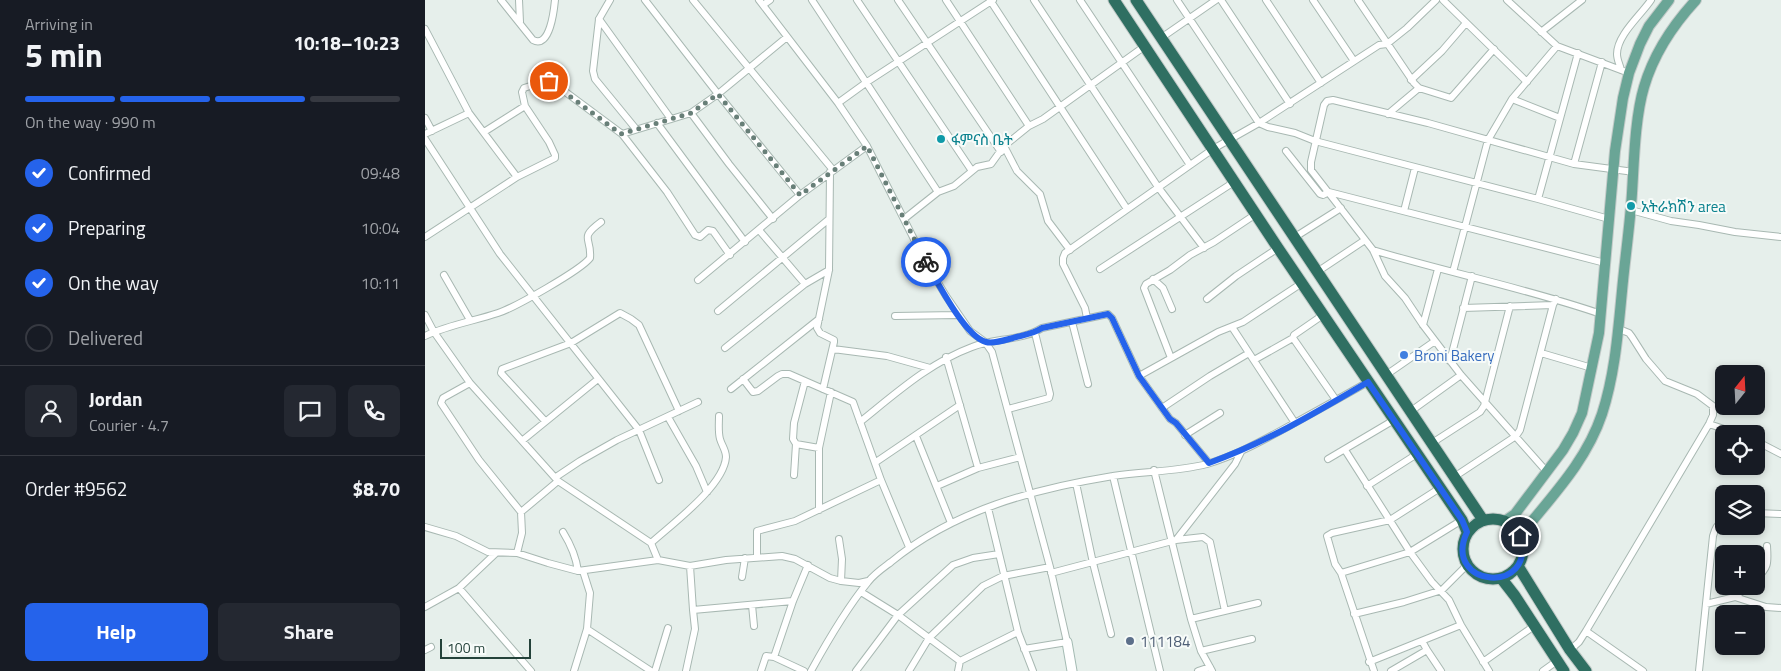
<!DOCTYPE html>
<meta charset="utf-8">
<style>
:root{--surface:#171b24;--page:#242831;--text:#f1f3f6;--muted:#9ea1a6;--line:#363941;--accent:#2563eb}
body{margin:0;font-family:"Titillium Web","Noto Sans Ethiopic",sans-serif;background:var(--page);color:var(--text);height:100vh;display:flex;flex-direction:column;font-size:19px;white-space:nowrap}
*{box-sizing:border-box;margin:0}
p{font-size:16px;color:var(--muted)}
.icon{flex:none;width:28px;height:28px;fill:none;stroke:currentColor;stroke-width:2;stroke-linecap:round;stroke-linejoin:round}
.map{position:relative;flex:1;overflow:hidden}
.panel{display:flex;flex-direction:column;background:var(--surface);width:425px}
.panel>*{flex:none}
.needle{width:32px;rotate:18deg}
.fabs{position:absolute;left:1290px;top:365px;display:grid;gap:10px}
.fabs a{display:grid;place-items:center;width:50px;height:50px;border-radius:8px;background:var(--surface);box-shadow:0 2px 8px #0003;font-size:25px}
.scale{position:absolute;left:15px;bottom:12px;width:91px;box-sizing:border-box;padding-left:5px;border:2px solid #24423a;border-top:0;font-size:14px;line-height:18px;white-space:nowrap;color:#24423a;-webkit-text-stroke:4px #f7fbf9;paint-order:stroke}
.pin{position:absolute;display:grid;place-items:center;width:42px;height:42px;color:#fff;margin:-21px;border:2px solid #fff;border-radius:50%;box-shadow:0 1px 5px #0007}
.courier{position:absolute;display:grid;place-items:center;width:50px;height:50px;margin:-25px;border:4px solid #2563eb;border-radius:50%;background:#fff;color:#222;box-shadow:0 1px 6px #0007}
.headline em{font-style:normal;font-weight:700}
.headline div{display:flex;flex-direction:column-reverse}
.headline{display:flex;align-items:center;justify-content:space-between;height:85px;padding:0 25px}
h1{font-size:32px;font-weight:700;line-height:38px}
.bar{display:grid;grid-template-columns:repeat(4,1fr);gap:8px 5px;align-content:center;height:60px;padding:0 25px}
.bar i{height:6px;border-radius:4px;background:var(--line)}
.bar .current{background:var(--accent)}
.bar p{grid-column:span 4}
.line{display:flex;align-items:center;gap:12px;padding:0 25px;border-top:1px solid var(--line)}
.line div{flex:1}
.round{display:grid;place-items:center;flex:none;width:52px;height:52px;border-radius:8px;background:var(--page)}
ol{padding:0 25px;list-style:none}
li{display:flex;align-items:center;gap:15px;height:55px}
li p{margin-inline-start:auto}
li .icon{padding:5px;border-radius:50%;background:var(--accent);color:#fff;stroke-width:4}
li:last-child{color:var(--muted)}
li i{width:28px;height:28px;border:2px solid var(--line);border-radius:50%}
.action{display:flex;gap:10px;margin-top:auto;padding:10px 25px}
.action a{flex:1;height:58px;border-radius:8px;background:var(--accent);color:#fff;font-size:20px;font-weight:700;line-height:58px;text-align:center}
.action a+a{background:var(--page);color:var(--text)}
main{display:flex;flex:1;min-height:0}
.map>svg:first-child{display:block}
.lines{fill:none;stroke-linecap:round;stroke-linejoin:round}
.street-casing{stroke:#a8b8b2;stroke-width:8}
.secondary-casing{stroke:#a4bbb3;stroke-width:11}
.primary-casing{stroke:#c2cac8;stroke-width:12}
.highway-casing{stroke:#c2cac8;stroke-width:13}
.street{stroke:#fff;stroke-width:6}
.secondary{stroke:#fff;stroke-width:9}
.primary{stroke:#6aa596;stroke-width:10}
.highway{stroke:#2f6f62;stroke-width:11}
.done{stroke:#687f78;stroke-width:5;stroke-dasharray:0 9}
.route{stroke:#2563eb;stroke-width:6}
.culture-dot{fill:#0f9aa8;stroke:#f7fbf9;stroke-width:2}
.shop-dot{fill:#3f7fe0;stroke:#f7fbf9;stroke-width:2}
.service-dot{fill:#5c6f8a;stroke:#f7fbf9;stroke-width:2}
.labels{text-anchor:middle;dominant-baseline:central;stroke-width:4;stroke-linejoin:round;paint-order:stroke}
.culture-label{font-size:15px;fill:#0d838f;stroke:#f7fbf9;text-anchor:start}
.shop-label{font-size:15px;fill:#366cbe;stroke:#f7fbf9;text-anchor:start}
.service-label{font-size:15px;fill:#4e5e75;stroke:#f7fbf9;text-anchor:start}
</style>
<main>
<section class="panel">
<div class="headline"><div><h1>5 min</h1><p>Arriving in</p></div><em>10:18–10:23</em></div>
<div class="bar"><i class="current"></i><i class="current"></i><i class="current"></i><i></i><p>On the way · 990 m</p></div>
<ol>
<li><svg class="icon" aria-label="check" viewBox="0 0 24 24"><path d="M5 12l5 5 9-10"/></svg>Confirmed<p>09:48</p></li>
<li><svg class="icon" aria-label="check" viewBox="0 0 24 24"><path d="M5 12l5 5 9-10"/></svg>Preparing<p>10:04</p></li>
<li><svg class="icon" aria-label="check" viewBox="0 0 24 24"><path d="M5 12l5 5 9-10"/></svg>On the way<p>10:11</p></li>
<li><i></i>Delivered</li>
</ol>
<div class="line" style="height:90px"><a class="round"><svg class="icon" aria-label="person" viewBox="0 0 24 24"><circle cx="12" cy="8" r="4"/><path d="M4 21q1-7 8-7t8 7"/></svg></a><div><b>Jordan</b><p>Courier · 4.7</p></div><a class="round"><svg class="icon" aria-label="chat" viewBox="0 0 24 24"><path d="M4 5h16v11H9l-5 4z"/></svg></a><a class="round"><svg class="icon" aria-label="phone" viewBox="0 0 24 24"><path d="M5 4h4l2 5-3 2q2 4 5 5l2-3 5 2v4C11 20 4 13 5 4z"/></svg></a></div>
<div class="line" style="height:65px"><div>Order #9562</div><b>$8.70</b></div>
<div class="action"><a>Help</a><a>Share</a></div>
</section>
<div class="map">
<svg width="1356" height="671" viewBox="0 0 1356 671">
<rect width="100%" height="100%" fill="#e6efeb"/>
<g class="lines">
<defs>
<path id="street" d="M 76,0 L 108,40 C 125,49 129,10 130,0
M 94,0 L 95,22
M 185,0 L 174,19 L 168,71 L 170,79 L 211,129
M 220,0 L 293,94 L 375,195
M 268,0 L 408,170
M 334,0 L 413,103 L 442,146 L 500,261 L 521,296 L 545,331 L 560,342 L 567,352 L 625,567 L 642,642 L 599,649
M 387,0 L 513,192
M 432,0 L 547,171
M 473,0 L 576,152
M 521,0 L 604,126
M 565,0 L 702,209
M 609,0 L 733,187 L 779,248
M 655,0 L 765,165
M 752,0 L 834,123 L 843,127 L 870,133 L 890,141 L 1113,199 L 1184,219
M 796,0 L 865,104
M 841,0 L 896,83
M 888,0 L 929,61
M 933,0 L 989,83 L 994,88 L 1026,98 L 1069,49
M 1018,0 L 1102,82
M 1082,0 L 1132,46 L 1204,73
M 338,5 L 345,0
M 174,19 L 246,119
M 0,29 L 44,113 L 92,177
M 1116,32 L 1157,0
M 736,38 L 791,0
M 1196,70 C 1195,65 1192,60 1192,54 C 1192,35 1216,15 1226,0
M 986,80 L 1017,51 L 1041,23
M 1087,99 L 1135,118
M 413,103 L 442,82 L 568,0
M 266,113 L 304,164 L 348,219
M 963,114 L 994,88
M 0,118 L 7,131
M 232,123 L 320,242
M 59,132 L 100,106
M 0,134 L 44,113
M 0,139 L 75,254 L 214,430 L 234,480
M 579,146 L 592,171 L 615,194 L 623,221 L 645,250
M 861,151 L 895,194 L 898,195 L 904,192 L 1180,263
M 1149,164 L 1177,62
M 1113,199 L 1153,53
M 1206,210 L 1246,221 L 1274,225 L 1310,232 L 1356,237
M 979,211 L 990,168
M 479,219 L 513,192 L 529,186 L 552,167 L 566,164 L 579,146 L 604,126 L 618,119 L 720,46
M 334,230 L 380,284
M 0,237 L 92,177 L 130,158 L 130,155 L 124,142 L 100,106 L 97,92 L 99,88 L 121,81 L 127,82 L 197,134
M 870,237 L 916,208
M 948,250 C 1024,273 1101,288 1176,314
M 305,255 L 288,231 L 283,230 L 275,237 L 270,235 L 242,192 L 197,134 L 266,113 L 293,94 L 362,37
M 675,269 L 809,182
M 892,272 L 940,240
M 1028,272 L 1063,140 L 1087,99 L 1132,46
M 19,275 L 45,320
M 728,279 L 738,288 L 747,309
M 273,280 L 375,195 L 442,146
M 782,299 L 811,276 L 853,248
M 1038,308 L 1128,305
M 293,311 L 404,219
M 0,315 L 9,332 L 45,383 L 133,481 L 226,543 L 233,560
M 470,316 L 532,315
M 662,318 L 660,308 L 638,264 L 638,258 L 640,253 L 788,149 L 834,123 L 954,45 L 962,44 L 982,28 L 1011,0
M 647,322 L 663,384
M 998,325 L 1013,269
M 807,327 L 870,423
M 0,336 C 23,325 49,321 73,313 C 89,308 156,270 165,258 C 167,237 153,239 176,222
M 868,338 L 911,400
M 300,348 L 380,284 L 404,270
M 408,349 L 462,356 L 505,368
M 1116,353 L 1167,368
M 521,357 L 553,468
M 746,358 L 719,288 L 721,284 L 745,270 L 765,255 L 789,242 L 831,214
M 829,360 L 868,338 L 869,335 L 898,315
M 1025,361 L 1047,276
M 961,375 L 1010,341
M 714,376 L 793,332 L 818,322 L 877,283
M 318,379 L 328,392 L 333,391 L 353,376 L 357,374 L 364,374 L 428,402 L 456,480 L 484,547
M 45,383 L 18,398 L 16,403 L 54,460 L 96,512 L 97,533 L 92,553
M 306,389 L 394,319
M 398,389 L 409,342 L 409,340 L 395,333 L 392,328 L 404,270 L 405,172
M 737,408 L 785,376 L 824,353
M 583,409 L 624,398 L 625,394 L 610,333
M 986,411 L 1036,375
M 243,417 L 271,466 L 282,492
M 120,421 L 76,373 L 77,369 L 146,343 L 195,313 L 206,319 L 214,325 L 254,411
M 435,422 C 470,394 504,363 547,347 C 569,338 596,341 617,328 L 683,314 L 687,318 L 714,376 L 745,419 L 751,423 L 784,463
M 1284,424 L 1314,434
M 760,435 L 795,413
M 491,436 L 526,523
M 98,440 L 173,379
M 1331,441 L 1356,454
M 1007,443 L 1055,412 L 1059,406 L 1085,306
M 371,444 L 394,448
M 920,450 L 985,552 L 1007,582 L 1024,600 L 1036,625 L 1064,671
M 903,459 L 969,420
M 451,462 L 535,405
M 729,470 L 766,619 L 776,651 L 787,671
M 1122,472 L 1036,375 L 998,325 L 980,298 L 960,276 L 948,250 L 886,170 L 886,162 L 899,105 L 902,101 L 908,100 L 1003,123 L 1149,164 L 1209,172
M 369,475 L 371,444 L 368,439 L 369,423 L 380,381
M 688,476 L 735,671
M 131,477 L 155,461 L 192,440 L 273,402
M 1029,477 L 1091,436 L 1095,430 L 1128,305 L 1131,299
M 651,483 L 668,563 L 686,634
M 512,486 L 553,468 L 595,457
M 942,486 L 992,454
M 394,510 L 394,448 L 406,392
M 96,512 L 133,481
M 1331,513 L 1356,514
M 0,527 L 31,536 L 63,552 L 92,553 L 123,563 L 153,571 L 233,560 L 265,566 L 301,560 L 357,556 L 370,559 L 405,578 L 416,581 L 434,583 L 443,581
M 138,532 C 146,545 151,556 153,571
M 414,539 L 417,559 L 416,581
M 751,540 L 778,537 L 785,542 L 800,611
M 226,543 C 247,524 299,486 301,457 C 301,450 297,446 295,439 C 293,432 294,424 294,416
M 332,557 L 332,531 L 370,521 L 456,480
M 265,566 L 268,610
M 626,573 L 751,540 L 810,464 L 816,452
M 916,573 L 985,552 L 1037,520
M 317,577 L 320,558
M 1331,579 C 1344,567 1343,563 1342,546
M 34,588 L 106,671
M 436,592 L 473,615 L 535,661
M 1310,597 L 1324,586
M 1281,604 L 1310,597 L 1341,607 L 1356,608
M 327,605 L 329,626
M 0,607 L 34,588 L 71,553
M 929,614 L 979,602 L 1017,590 L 1042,565
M 766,619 L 833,603
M 162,629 L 226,671
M 1161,631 L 1218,671
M 593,632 L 608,671
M 0,650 L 6,647
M 1002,650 L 1016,671
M 1145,650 L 1154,642 L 1161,631 L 1284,424 L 1288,415 L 1288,406 L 1272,394 L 1240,381 L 1221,359 L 1207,337 L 1204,333 L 1194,329
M 776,651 L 827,639
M 535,661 L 593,632 L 563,508
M 944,662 L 1036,625
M 1058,662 L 1109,626
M 149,671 L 162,629 L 165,593 L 158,571
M 230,671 L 243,628
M 261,671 L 270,629 L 268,610 L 368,601
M 336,671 L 341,656 L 349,657
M 379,671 L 349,657 L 368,601 L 383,565
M 386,671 C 403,640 421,609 443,582 C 449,574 458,568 466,562 C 529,510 609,489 688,476 C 719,471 751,472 782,464 C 809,456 833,443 857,430 C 886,414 915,398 943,382
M 431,671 L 473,615 L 528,565 L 548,558 L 574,554
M 484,671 L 504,638 L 558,586 L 578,576 L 625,567
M 533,671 L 535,661
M 773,671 L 785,667
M 949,671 L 916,573 L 910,564 L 902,536 L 907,533 L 965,520 L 1015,488
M 966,671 L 1002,650 L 997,641
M 1118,671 L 1132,661
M 1274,671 L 1288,536 C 1290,529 1292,524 1299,520"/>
<path id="secondary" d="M 642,642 L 647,671"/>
<path id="primary" d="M 1080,521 L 1090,514 L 1138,450 L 1148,433 L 1157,413 L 1174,333 L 1190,151 L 1198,98 L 1204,73 L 1215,44 L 1224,26 L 1244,0
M 1095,536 C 1126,497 1161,462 1177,414 C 1190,374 1193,332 1197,291 C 1200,258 1205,225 1207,193 C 1209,161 1210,117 1219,87 C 1229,53 1247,26 1271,0"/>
<path id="highway" d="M 689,0 L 853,248 L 1037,520 L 1042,532
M 711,0 L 1058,520
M1038 549a30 30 0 1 1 60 0a30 30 0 1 1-60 0Z
M 1093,566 L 1145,650 L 1161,671
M 1076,578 L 1090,596 L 1139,671"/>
</defs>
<use href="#street" class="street-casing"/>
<use href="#secondary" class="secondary-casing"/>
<use href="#primary" class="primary-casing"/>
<use href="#highway" class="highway-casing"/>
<use href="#street" class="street"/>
<use href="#secondary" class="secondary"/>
<use href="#primary" class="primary"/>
<use href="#highway" class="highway"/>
</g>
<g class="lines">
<path class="done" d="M 124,81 L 196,134 L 266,113 L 293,94 L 375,195 L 442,146 L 501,262"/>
<path class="route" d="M 501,262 C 512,281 540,337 561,342 C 569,344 580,340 588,338 C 598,335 608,334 617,328 L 683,314 L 687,318 L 714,376 L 745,419 L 751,423 L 784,463 C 840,443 892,412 943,382 L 1037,520 L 1042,532 C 1016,588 1113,596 1095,536"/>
</g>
<g class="culture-dot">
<circle cx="516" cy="139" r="5"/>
<circle cx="1206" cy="206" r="5"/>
</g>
<circle class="shop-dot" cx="979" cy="355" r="5"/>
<circle class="service-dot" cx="705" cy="641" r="5"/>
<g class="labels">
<g class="culture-label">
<text x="526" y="139">ፋምናስ ቤት</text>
<text x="1216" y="206">አትራክሽን area</text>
</g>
<g class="shop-label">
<text x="989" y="355">Broni Bakery</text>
</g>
<g class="service-label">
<text x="715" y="641">111184</text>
</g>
</g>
</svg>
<div class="fabs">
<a><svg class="needle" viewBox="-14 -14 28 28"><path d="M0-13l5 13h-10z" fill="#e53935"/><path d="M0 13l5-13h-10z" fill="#9ea1a6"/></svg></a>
<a><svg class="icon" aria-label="locate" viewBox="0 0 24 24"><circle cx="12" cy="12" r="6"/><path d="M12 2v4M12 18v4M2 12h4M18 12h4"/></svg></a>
<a><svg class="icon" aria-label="layers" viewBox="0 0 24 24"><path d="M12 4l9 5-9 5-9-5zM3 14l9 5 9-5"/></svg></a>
<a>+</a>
<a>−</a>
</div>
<div class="scale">100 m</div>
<div class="pin" style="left:124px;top:81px;background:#ea580c"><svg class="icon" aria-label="bag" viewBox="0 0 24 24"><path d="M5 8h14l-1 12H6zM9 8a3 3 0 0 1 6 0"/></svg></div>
<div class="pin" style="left:1095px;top:536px;background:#1f2937"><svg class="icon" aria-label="home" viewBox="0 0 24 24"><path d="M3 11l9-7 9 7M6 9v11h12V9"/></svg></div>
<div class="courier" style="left:501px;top:262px"><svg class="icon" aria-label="bike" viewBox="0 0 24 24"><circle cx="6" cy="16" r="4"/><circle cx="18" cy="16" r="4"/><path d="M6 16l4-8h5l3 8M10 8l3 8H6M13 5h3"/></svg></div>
</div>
</main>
